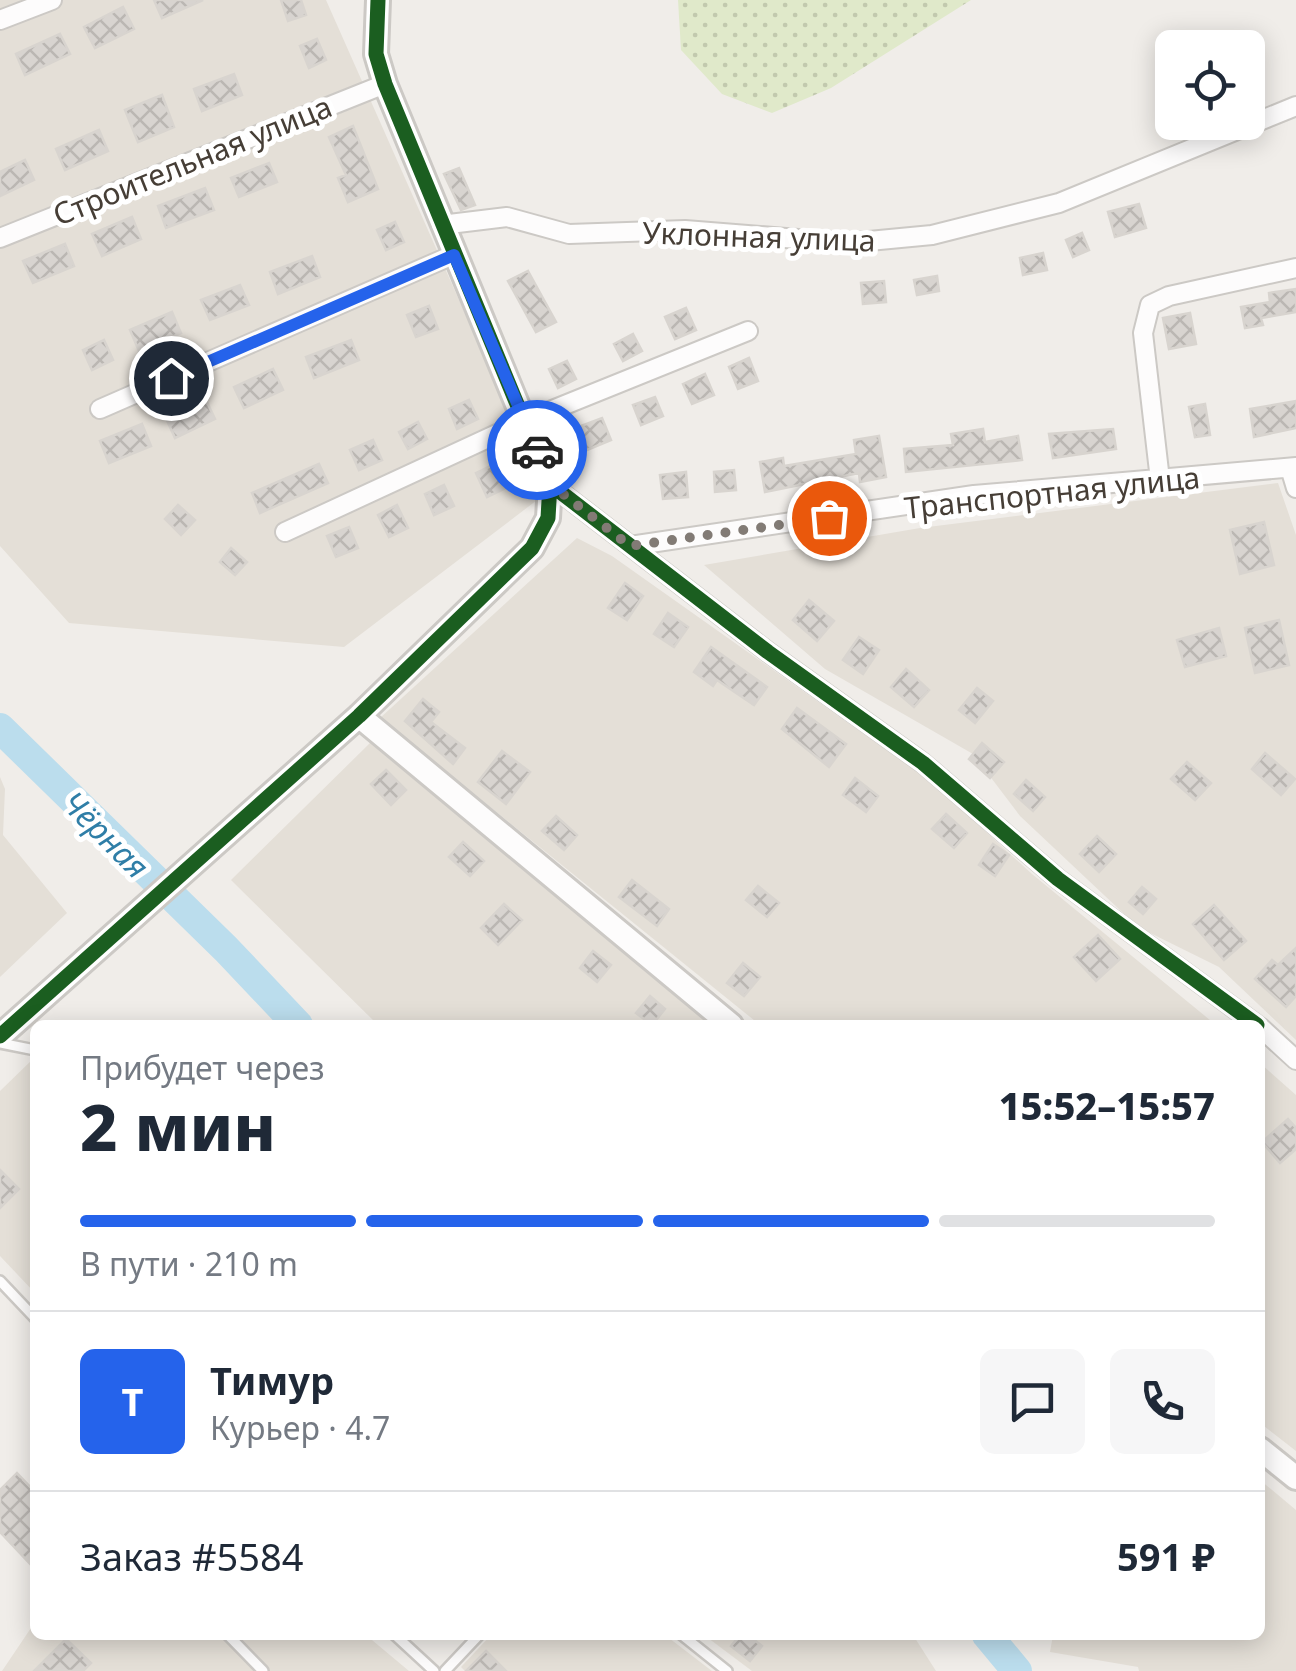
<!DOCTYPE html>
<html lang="ru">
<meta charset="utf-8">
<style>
:root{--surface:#fff;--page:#f6f6f7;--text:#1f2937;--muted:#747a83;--line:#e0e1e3;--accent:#2563eb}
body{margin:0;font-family:"Noto Sans",sans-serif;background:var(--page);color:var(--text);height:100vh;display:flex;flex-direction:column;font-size:38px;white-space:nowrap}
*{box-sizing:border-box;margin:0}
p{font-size:32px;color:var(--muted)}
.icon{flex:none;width:55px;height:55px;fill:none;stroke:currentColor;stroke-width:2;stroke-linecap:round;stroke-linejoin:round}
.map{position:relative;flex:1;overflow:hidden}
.details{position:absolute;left:30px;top:1020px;width:1235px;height:620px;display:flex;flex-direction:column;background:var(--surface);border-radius:15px;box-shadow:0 5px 25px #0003}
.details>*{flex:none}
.tools{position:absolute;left:1155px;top:30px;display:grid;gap:20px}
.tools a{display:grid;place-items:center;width:110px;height:110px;border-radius:15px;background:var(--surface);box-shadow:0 5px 25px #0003;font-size:50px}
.pin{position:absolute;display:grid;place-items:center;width:85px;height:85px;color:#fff;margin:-42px;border:5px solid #fff;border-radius:50%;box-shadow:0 2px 10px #0007}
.courier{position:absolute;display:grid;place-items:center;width:100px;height:100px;margin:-50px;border:8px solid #2563eb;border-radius:50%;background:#fff;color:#222;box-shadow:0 2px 12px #0007}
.summary em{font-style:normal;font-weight:800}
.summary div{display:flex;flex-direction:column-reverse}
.summary{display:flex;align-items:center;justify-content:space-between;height:170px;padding:0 50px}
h1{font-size:65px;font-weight:800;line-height:75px}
.bar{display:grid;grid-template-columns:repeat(4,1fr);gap:15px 10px;align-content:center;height:120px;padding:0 50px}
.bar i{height:12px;border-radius:8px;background:var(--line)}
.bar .selected{background:var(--accent)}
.bar p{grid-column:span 4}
.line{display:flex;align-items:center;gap:25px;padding:0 50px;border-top:2px solid var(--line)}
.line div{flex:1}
.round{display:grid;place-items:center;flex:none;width:105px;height:105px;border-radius:15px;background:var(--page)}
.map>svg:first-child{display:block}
.residential{fill:#e4dfd7}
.grass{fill:url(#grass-dots)}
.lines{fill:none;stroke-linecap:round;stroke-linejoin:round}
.river{stroke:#bbdded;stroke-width:30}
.building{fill:url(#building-cross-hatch);stroke:#d8d4cf;stroke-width:2.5}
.service-casing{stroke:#ccc9c5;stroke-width:14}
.minor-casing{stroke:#ccc9c5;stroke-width:22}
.tertiary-casing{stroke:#ccc9c5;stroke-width:28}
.service{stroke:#fdfcfc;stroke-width:9}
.minor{stroke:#fdfcfc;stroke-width:18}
.tertiary{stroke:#fdfcfc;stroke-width:22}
.cycleway-casing{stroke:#fff;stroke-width:21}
.cycleway{stroke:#1b5e20;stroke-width:15}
.done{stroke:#827b75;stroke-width:10;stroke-dasharray:0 18}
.route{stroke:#2563eb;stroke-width:12}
.labels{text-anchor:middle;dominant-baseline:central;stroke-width:10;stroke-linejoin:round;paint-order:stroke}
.street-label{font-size:30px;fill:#463e36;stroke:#fff}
.water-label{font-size:32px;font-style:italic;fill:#2f7ea7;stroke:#fff}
</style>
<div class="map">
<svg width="1296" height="1671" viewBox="0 0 1296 1671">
<defs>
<pattern id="grass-dots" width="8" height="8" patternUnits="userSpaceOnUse" patternTransform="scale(2.5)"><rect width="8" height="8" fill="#e0e9ca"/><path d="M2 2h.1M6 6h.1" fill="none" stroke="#c2c9ae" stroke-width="1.8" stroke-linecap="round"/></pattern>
<pattern id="building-cross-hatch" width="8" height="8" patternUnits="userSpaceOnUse" patternTransform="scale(2.5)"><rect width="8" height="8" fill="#d8d4d0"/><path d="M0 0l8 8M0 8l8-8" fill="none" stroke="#bbb7b3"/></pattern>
</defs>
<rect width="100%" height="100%" fill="#f0ede9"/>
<path class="residential" d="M 0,0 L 326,0 L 545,494 L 344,647 L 69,623 L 0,546 Z
M 1278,483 L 1296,535 L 1296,1040 L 1219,967 L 1138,927 L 1020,816 L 973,754 L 825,669 L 704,565 L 920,528 Z
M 577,538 L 612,556 L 933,783 L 1032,874 L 1216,1025 L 760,1025 L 380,718 Z
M 370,743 L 710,1025 L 378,1025 L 231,880 Z
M 0,777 L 5,789 L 3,835 L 67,913 L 0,977 Z
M 35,1057 L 35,1293 L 0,1256 L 0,1091 Z
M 1260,1063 L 1296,1095 L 1296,1451 L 1260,1423 Z
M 1260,1480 L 1296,1510 L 1296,1671 L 1139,1671 L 1138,1667 L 1050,1652 L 1053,1635 L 1260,1635 Z
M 35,1622 L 35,1635 L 366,1635 L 409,1671 L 2,1671 Z
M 491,1635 L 665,1635 L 712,1671 L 465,1671 L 461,1667 Z
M 704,1635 L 913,1635 L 936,1671 L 752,1671 Z"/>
<path class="grass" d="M 678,0 L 971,0 L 831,88 L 772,113 L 722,94 L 681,50 Z"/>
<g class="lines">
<path class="river" d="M 0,728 L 226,949 L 298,1025
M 987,1635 L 1017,1671"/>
</g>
<path class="building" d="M 154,0 L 203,0 L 162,18 Z
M 281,0 L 301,0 L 306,15 L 288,21 Z
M 123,7 L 134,29 L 95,48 L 84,27 Z
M 60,34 L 70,54 L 25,75 L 16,54 Z
M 317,39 L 326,60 L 309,68 L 300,46 Z
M 234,74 L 242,95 L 202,111 L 194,89 Z
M 162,95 L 174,127 L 138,142 L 125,110 Z
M 353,126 L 378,189 L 348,202 L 338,178 L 346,175 L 329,137 Z
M 99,130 L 108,151 L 65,170 L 56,149 Z
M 25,160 L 34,180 L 0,196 L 0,172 Z
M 269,163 L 277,182 L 239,197 L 231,178 Z
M 459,168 L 475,205 L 461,210 L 444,174 Z
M 205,188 L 214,210 L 166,228 L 158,206 Z
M 1139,204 L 1146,228 L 1115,237 L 1108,212 Z
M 132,217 L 141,239 L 102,256 L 92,234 Z
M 395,222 L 404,242 L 386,250 L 377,230 Z
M 1082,233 L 1089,250 L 1073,257 L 1066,240 Z
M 65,244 L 74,266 L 33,283 L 23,261 Z
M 1043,253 L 1047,270 L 1023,275 L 1020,258 Z
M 312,256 L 320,277 L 278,294 L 270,272 Z
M 528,271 L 556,322 L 536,332 L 508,281 Z
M 937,276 L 939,291 L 917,295 L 914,280 Z
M 884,281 L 886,302 L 863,304 L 861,283 Z
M 240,285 L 249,305 L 210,320 L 201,300 Z
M 1296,289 L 1296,312 L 1261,318 L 1263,325 L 1245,328 L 1241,307 L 1270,302 L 1269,293 Z
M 429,306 L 438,329 L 416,337 L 407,315 Z
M 686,308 L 696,330 L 675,339 L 665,317 Z
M 172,312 L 181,333 L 139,351 L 130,330 Z
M 1190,313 L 1196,344 L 1169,349 L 1163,318 Z
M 633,334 L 642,351 L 623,361 L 614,344 Z
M 104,340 L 113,360 L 92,370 L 83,350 Z
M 351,340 L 359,360 L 314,378 L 306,357 Z
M 749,358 L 758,381 L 738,389 L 729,367 Z
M 567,361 L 576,379 L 558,388 L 549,369 Z
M 273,369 L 283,390 L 244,408 L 234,387 Z
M 705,374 L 714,395 L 692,404 L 683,384 Z
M 655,397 L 663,416 L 641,425 L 633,405 Z
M 205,398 L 215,419 L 175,438 L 165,416 Z
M 469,400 L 478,419 L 457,429 L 449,409 Z
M 1296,401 L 1296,428 L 1254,437 L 1250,409 Z
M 1205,404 L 1210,435 L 1195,437 L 1189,407 Z
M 602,418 L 611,440 L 582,452 L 573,429 Z
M 418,422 L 427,439 L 408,449 L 399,432 Z
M 142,424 L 151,446 L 109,463 L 100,441 Z
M 983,429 L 985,442 L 1018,436 L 1022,460 L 906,472 L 904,449 L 953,445 L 951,434 Z
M 1113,429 L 1116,449 L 1053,458 L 1049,434 Z
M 879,436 L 886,477 L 860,482 L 859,473 L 765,492 L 760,462 L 783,458 L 784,466 L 856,454 L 854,440 Z
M 373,440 L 382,460 L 359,470 L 350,450 Z
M 497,463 L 508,487 L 487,497 L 476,473 Z
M 319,464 L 328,483 L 260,513 L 252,493 Z
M 734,470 L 736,490 L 715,492 L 714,472 Z
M 686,472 L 688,497 L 663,499 L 660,475 Z
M 444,485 L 454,506 L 434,515 L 425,494 Z
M 178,505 L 195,520 L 181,535 L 165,519 Z
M 397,505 L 408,528 L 389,537 L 378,515 Z
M 1264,522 L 1274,565 L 1240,574 L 1230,530 Z
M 349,527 L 358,548 L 336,557 L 327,536 Z
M 231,548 L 247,562 L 235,575 L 220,562 Z
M 625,583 L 643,596 L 627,620 L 608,608 Z
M 809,600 L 834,621 L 817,641 L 793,620 Z
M 668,613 L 688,627 L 674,647 L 654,634 Z
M 1279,620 L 1289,665 L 1255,673 L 1245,628 Z
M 1219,628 L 1226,656 L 1185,667 L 1177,640 Z
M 859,637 L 879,650 L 863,674 L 843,660 Z
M 711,647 L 767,687 L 754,705 L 717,680 L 713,686 L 694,672 Z
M 906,669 L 929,690 L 914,707 L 891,687 Z
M 977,688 L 993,701 L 975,723 L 959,710 Z
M 423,699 L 439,712 L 431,722 L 465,748 L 453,764 L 405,721 Z
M 797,708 L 846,744 L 829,767 L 782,729 Z
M 982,743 L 1004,762 L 990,778 L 969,759 Z
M 502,751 L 530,772 L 506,804 L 478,782 Z
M 1265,753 L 1295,779 L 1281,795 L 1252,769 Z
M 1187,762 L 1211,783 L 1195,800 L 1171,779 Z
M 386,770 L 406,790 L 391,805 L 371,784 Z
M 855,778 L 878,796 L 866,812 L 843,795 Z
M 1026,780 L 1045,797 L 1033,811 L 1014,794 Z
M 946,814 L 967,833 L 954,848 L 932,829 Z
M 556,816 L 577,835 L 564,850 L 542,831 Z
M 1097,836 L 1116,854 L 1099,872 L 1080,854 Z
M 463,842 L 484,861 L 470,876 L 449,857 Z
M 993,844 L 1009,855 L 995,876 L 979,865 Z
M 632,880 L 669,909 L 657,926 L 619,897 Z
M 758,886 L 779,903 L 767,917 L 746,900 Z
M 1142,887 L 1156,899 L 1143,914 L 1129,902 Z
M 504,904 L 522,920 L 498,945 L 481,928 Z
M 1214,905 L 1246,941 L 1224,960 L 1193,924 Z
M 1098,935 L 1120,959 L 1096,981 L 1074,957 Z
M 1296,948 L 1296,996 L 1286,1007 L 1255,979 L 1272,960 L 1278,965 Z
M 593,951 L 611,965 L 597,982 L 580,968 Z
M 743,963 L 760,977 L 744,996 L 727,983 Z
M 650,996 L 665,1009 L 652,1025 L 636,1013 Z
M 1288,1119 L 1296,1128 L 1296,1149 L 1280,1163 L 1262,1142 Z
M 0,1170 L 19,1189 L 0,1208 Z
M 17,1473 L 35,1492 L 35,1569 L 0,1532 L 0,1490 Z
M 740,1635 L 748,1635 L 762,1646 L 750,1661 L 731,1646 Z
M 66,1639 L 91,1663 L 83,1671 L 34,1671 Z
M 486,1651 L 506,1671 L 466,1671 Z"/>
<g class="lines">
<defs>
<path id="service" d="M 0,1043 L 35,1050
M 0,1281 L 35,1318
M 228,1635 L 263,1671
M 395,1635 L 434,1671
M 682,1635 L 727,1671
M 445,1671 L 479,1635"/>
<path id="minor" d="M 0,20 L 52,0
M 441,225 L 507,217 L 569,234 L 685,230 L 848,243 L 932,235 L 1059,203 L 1296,106
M 0,238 L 385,84
M 100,409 L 453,255
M 1290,468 L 1296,488
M 1160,480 L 1143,333 L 1150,305 L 1169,296 L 1296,268
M 550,484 L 768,652 L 923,763 L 1058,879 L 1257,1025
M 285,532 L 525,421 L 748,331
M 630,546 L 974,495 L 1296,467
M 1260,1027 L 1296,1060"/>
<path id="tertiary" d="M 359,716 L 731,1025
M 0,1036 L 359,716 L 532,548 L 548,518 L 550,484 L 385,84 L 376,54 L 378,0
M 1260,1449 L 1296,1478"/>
</defs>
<use href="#service" class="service-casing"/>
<use href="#minor" class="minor-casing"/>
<use href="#tertiary" class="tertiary-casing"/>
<use href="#service" class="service"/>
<use href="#minor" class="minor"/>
<use href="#tertiary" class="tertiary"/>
<defs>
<path id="cycleway" d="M 550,484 L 768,652 L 923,763 L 1058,879 L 1257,1025
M 0,1036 L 359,716 L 532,548 L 548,518 L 550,484 L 385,84 L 376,54 L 378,0"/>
</defs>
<use href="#cycleway" class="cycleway-casing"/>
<use href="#cycleway" class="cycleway"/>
</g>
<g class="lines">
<path class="done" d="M 537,450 L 550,484 L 630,546 L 829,518"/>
<path class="route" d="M 171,378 L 454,255 L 537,450"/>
</g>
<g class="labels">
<g class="street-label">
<text transform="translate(192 160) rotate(-22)">Строительная улица</text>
<text transform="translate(759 236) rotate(2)">Уклонная улица</text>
<text transform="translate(1052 492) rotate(-6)">Транспортная улица</text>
</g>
<g class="water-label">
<text transform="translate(106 834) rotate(45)">Чёрная</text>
</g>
</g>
</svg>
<div class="tools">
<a><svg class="icon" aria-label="locate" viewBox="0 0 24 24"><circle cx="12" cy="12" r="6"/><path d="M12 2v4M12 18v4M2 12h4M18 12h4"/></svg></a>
</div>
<div class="pin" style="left:829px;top:518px;background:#ea580c"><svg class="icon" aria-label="bag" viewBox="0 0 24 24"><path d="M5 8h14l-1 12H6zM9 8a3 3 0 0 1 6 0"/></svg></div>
<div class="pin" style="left:171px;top:378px;background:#1f2937"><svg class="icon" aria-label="home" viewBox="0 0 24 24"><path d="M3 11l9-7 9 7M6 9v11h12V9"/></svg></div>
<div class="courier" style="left:537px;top:450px"><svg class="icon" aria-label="car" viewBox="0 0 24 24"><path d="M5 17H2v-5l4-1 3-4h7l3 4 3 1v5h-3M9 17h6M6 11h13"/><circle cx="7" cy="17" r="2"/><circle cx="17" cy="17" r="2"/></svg></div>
<section class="details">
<div class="summary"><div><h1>2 мин</h1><p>Прибудет через</p></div><em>15:52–15:57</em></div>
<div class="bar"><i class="selected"></i><i class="selected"></i><i class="selected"></i><i></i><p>В пути · 210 m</p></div>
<div class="line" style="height:180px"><b class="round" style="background:var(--accent);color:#fff">Т</b><div><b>Тимур</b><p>Курьер · 4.7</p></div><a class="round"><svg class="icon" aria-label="chat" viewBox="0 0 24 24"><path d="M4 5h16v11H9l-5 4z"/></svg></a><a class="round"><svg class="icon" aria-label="phone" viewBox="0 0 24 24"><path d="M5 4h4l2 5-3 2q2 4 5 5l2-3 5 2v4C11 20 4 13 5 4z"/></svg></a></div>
<div class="line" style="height:130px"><div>Заказ #5584</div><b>591 ₽</b></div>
</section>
</div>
